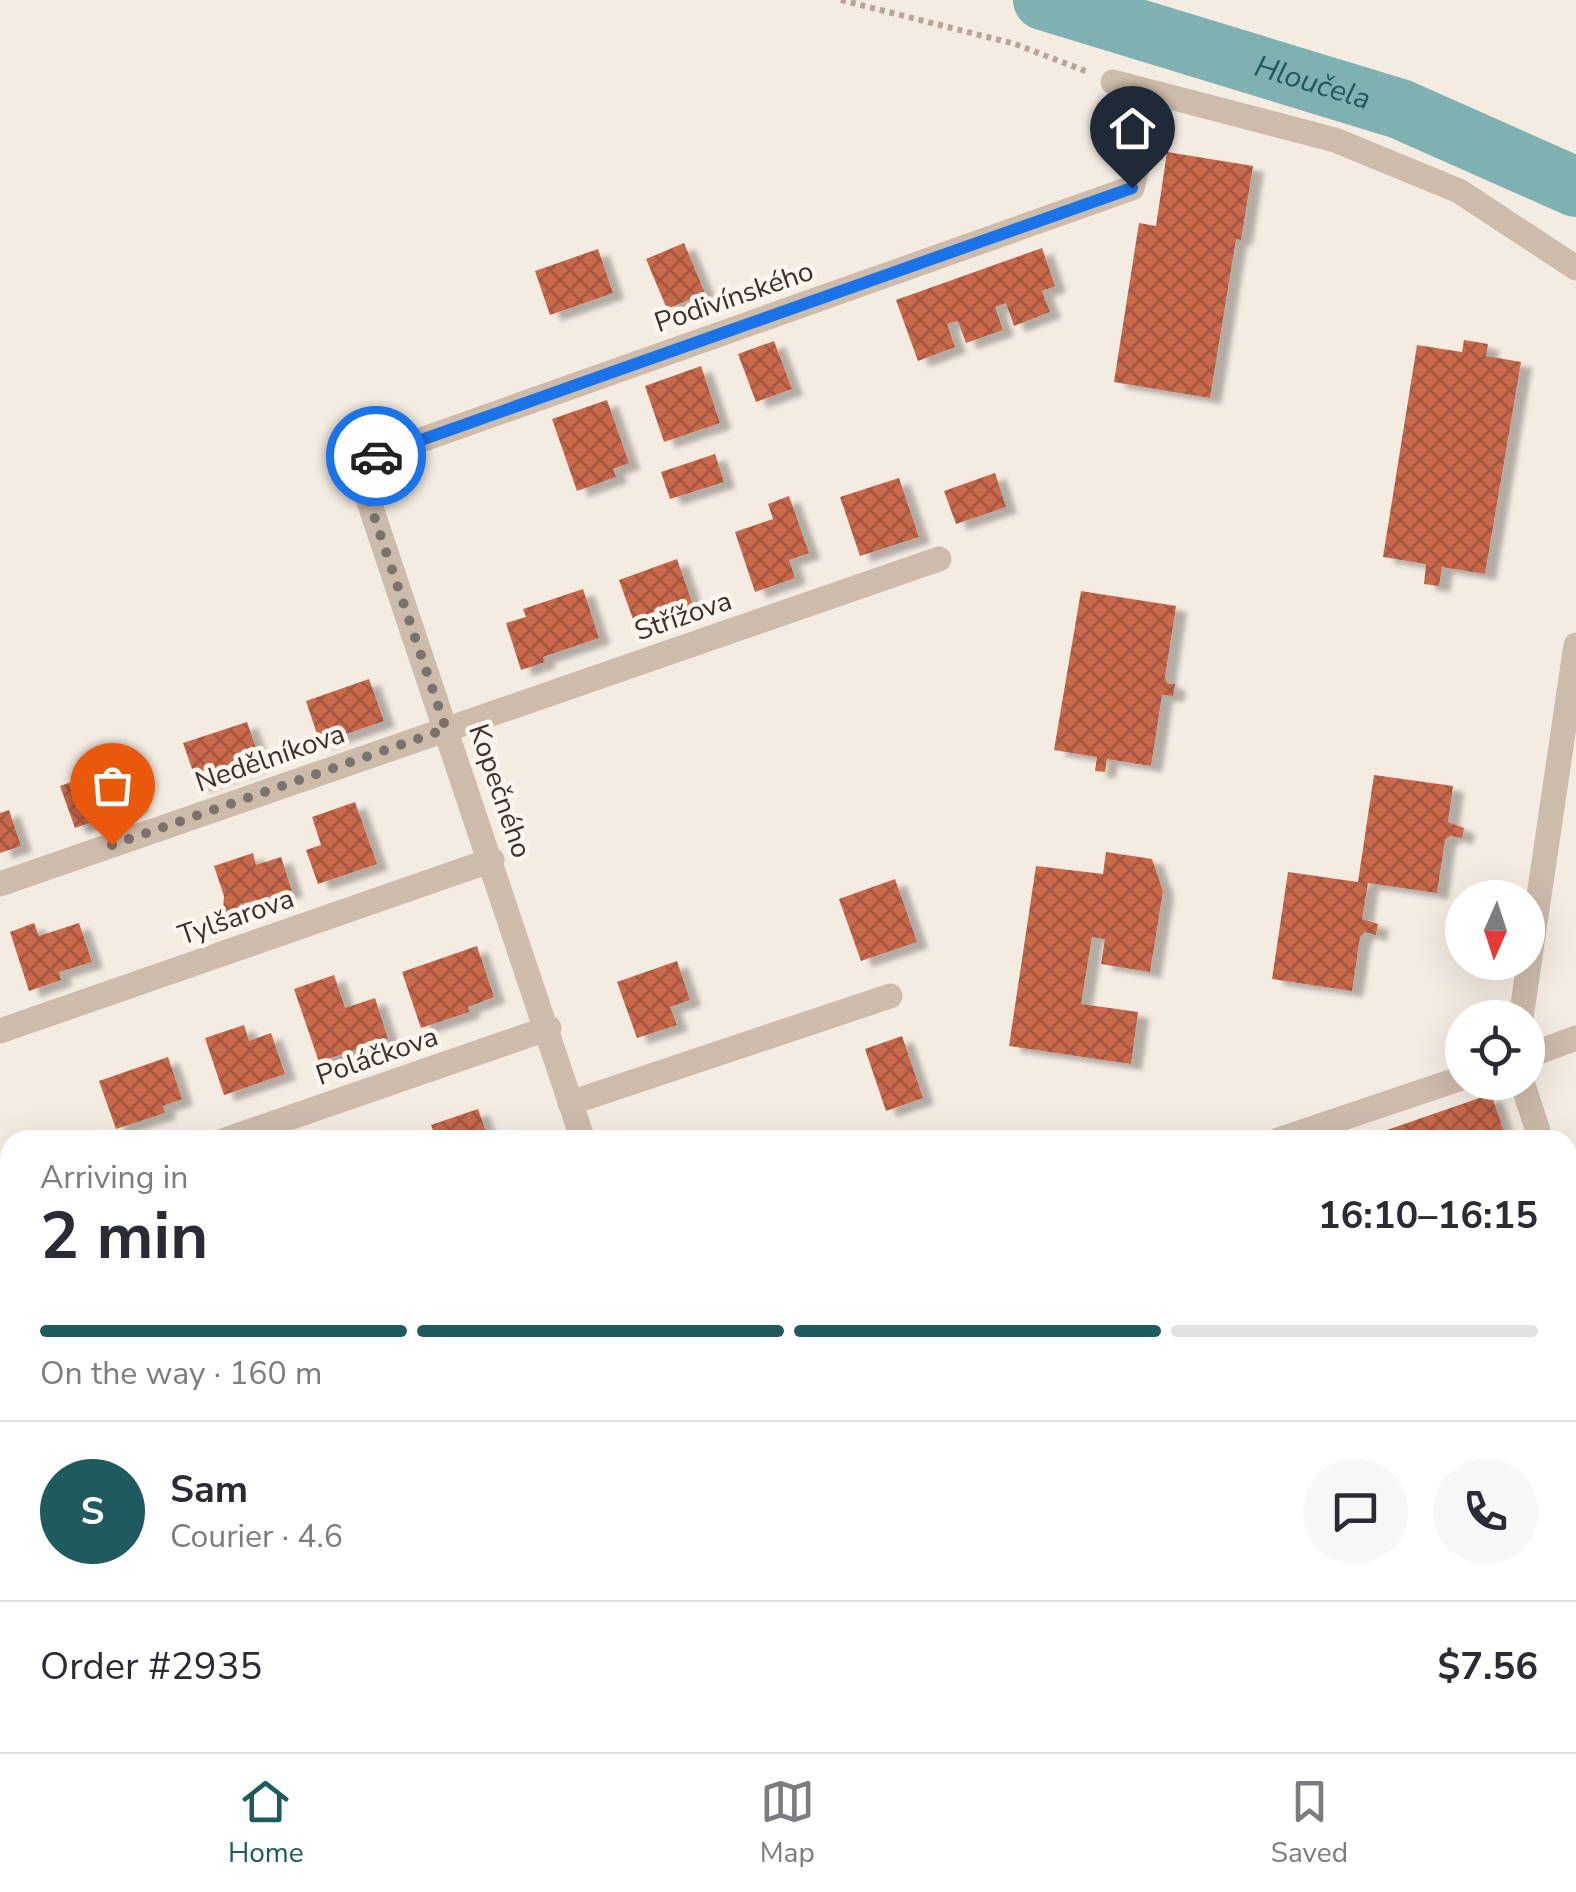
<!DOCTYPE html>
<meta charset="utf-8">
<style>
:root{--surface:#fff;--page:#f7f7f7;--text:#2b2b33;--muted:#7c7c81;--line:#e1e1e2;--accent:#1f5a5e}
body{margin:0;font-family:"Nunito Sans",sans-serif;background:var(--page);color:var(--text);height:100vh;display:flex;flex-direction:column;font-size:38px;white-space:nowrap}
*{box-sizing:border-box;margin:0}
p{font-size:32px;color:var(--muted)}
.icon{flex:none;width:55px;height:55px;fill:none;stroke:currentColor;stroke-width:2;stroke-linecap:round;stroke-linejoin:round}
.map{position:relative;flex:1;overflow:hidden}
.details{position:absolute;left:0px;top:1130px;width:1578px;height:622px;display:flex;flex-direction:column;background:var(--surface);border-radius:30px 30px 0 0;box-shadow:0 10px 40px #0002}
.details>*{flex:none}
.needle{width:65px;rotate:183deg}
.fabs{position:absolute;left:1445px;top:880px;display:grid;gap:20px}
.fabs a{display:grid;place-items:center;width:100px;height:100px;border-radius:50%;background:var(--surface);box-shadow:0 10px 40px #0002;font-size:50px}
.pin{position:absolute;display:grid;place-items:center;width:85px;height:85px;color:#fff;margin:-102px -42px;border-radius:50% 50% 50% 0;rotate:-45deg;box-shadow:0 0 10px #0007}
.pin .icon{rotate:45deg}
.courier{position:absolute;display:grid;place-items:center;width:100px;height:100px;margin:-50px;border:8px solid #1a73e8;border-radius:50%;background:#fff;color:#222;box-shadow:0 2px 12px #0007}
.headline em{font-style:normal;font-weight:700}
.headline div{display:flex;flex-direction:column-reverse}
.headline{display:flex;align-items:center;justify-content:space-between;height:170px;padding:0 40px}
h1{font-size:65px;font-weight:700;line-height:75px}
.bar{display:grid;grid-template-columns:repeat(4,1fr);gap:15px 10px;align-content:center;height:120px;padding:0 40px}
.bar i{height:12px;border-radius:8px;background:var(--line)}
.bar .selected{background:var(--accent)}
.bar p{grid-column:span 4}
.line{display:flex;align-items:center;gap:25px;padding:0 40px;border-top:2px solid var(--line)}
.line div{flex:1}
.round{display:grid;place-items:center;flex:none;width:105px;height:105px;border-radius:52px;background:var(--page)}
.tabs{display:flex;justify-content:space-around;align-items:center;height:140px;border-top:2px solid var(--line);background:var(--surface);font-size:28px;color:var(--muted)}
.tabs a{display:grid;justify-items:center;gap:5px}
.tabs .selected{color:var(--accent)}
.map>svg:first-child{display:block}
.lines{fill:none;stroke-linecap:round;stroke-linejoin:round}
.river{stroke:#7fb0b2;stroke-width:60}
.building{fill:url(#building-cross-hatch);filter:url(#shadow)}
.path{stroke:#b9a596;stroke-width:6;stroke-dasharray:5 5;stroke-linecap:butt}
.minor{stroke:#cdbbac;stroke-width:25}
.tertiary{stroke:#cdbbac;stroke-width:25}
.done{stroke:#7c716b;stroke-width:10;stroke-dasharray:0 18}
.route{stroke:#1a73e8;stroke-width:12}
.labels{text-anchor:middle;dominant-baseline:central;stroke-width:9;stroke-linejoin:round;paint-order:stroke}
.street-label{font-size:28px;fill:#3b302b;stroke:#fbf5ee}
.water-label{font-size:30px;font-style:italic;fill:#1f5a5e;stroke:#fbf5ee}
</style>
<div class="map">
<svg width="1576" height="1752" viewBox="0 0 1576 1752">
<defs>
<pattern id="building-cross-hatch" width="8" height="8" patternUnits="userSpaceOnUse" patternTransform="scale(2.5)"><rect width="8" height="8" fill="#c8694b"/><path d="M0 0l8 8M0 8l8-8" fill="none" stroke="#a4573f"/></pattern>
<filter id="shadow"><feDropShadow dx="11" dy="6" stdDeviation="2.5" flood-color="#0004"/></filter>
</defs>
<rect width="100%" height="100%" fill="#f4ebe1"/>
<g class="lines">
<path class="river" id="s1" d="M 1043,0 L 1400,109 L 1576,187"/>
</g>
<path class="building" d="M 1167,152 L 1253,166 L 1241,240 L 1236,239 L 1210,398 L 1114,382 L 1139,223 L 1156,226 Z
M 684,243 L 705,293 L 667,309 L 646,259 Z
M 1042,248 L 1055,286 L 1042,291 L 1050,312 L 1014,326 L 1006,303 L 995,307 L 1003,330 L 966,343 L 958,321 L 947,324 L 955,347 L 918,361 L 896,300 Z
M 598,249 L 613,293 L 550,315 L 535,271 Z
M 1464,340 L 1488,344 L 1486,356 L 1521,362 L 1485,574 L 1442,567 L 1439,586 L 1424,584 L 1426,564 L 1383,557 L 1417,345 L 1462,352 Z
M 774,341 L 792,389 L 756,402 L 738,354 Z
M 701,366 L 720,423 L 664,442 L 645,386 Z
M 607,400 L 629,463 L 613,469 L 616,477 L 577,491 L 552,419 Z
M 715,454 L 724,482 L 670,499 L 661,472 Z
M 995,473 L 1006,507 L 956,524 L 944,491 Z
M 899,478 L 919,537 L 860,556 L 840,497 Z
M 789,496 L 809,553 L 789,560 L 795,578 L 755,592 L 735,532 L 773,519 L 768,504 Z
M 677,559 L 695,611 L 660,623 L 657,614 L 634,622 L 619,580 Z
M 583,589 L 599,638 L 543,657 L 545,662 L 521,670 L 506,623 L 526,617 L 523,609 Z
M 1081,591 L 1176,606 L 1165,677 L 1168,684 L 1175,684 L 1173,696 L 1162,695 L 1151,766 L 1107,759 L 1105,772 L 1095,771 L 1097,757 L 1054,750 Z
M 369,679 L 384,721 L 320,743 L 306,701 Z
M 247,722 L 261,763 L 198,786 L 183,743 Z
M 124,764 L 138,806 L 75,828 L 60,786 Z
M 1374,775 L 1453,786 L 1448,822 L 1464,828 L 1462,838 L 1450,836 L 1445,840 L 1437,893 L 1368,883 L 1362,919 L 1378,924 L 1376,935 L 1365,932 L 1360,937 L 1352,991 L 1272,979 L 1288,872 L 1358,882 Z
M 355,802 L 377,864 L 318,884 L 306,850 L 321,845 L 312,817 Z
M 9,810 L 21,846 L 0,853 L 0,813 Z
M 1106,852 L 1152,859 L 1163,891 L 1150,972 L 1101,964 L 1105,939 L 1092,937 L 1081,1004 L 1138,1012 L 1131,1064 L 1009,1046 L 1036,866 L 1103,874 Z
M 253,853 L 256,865 L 281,857 L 292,891 L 241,904 L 230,914 L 223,910 L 224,896 L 214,866 Z
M 895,879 L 917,942 L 861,961 L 839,899 Z
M 34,923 L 39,936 L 79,923 L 92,962 L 59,972 L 61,980 L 29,991 L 10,932 Z
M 477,946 L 494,997 L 468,1007 L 469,1012 L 421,1028 L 402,972 Z
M 677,961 L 690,1000 L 670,1007 L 677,1025 L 637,1038 L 617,982 Z
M 334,975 L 345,1008 L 375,998 L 388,1039 L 319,1062 L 294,989 Z
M 244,1025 L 249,1041 L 271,1033 L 285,1074 L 224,1095 L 205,1038 Z
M 902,1036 L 923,1098 L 886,1111 L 865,1049 Z
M 168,1057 L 182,1099 L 163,1106 L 165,1113 L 116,1129 L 99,1081 Z
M 1491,1094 L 1507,1140 L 1361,1140 L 1361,1139 Z
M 478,1109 L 489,1140 L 437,1140 L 431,1125 Z
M 0,1285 L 9,1309 L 0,1312 Z
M 1568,1321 L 1576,1344 L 1576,1394 L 1568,1397 Z
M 1576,1503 L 1576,1547 L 1568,1550 L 1568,1506 Z
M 10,1604 L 10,1651 L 0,1654 L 0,1607 Z
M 1576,1682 L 1576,1707 L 1571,1709 L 1576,1736 L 1568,1739 L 1568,1685 Z
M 0,1730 L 8,1751 L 33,1742 L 36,1752 L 0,1752 Z
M 882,1742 L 1035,1742 L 1035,1743 L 1021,1752 L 856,1752 Z
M 1120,1742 L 1149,1742 L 1153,1752 L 1123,1752 Z
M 1187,1742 L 1218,1742 L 1221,1752 L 1190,1752 Z
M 1220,1742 L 1238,1742 L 1241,1752 L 1223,1752 Z
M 1413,1742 L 1459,1742 L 1462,1752 L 1416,1752 Z"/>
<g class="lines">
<path class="path" d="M 841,0 L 1015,44 L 1088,72
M 834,1742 L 837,1751
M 549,1752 L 576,1742"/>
<path class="minor" d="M 1113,82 L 1335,140 L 1459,191 L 1576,268
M 0,884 L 939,559
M 1521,1018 L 1576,645
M 0,1031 L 492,860
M 1528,1056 L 1576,1038
M 1522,1082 L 1541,1140
M 570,1103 L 890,996
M 225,1140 L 549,1028
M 583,1140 L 356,463 L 1132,188 L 1156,93
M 1278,1140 L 1462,1078
M 0,1218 L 10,1214
M 1568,1223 L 1576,1250
M 0,1572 L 10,1568
M 738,1742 L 741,1752
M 1497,1742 L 1500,1752"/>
<path class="tertiary" d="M 1568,1443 L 1576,1440
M 668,1752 L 696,1742"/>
</g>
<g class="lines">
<path class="done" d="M 112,845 L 446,729 L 356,463 L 376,456"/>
<path class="route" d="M 376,456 L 1132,188"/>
</g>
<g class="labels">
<g class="street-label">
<text transform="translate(734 297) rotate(-19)">Podivínského</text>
<text transform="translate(683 616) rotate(-19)">Střížova</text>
<text transform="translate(270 758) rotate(-19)">Nedělníkova</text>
<text transform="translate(500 791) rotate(71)">Kopečného</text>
<text transform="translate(236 917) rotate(-19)">Tylšarova</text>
<text transform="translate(377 1056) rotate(-19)">Poláčkova</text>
</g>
<g class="water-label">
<text stroke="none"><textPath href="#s1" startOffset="282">Hloučela</textPath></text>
</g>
</g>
</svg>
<div class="fabs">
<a><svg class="needle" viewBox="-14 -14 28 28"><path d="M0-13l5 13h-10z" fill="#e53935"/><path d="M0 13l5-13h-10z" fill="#7c7c81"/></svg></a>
<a><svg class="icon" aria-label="locate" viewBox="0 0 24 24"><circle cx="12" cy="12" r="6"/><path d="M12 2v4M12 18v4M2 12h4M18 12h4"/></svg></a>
</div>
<div class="pin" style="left:112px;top:845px;background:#ea580c"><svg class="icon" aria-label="bag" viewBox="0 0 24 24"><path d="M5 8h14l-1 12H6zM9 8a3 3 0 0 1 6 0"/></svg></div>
<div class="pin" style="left:1132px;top:188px;background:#1f2937"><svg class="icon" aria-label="home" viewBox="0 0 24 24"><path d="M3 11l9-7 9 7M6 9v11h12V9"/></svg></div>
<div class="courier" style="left:376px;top:456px"><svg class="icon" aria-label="car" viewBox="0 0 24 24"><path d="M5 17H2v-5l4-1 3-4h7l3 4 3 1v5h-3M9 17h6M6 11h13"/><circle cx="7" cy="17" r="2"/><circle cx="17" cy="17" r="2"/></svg></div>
<section class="details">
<div class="headline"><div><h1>2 min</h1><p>Arriving in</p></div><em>16:10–16:15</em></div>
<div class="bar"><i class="selected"></i><i class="selected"></i><i class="selected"></i><i></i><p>On the way · 160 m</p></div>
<div class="line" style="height:180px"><b class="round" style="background:var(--accent);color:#fff">S</b><div><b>Sam</b><p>Courier · 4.6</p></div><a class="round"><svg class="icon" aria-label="chat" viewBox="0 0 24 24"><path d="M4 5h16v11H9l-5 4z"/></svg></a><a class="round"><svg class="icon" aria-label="phone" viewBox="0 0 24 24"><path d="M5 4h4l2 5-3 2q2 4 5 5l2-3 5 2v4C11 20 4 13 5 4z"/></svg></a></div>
<div class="line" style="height:130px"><div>Order #2935</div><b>$7.56</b></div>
</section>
</div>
<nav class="tabs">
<a class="selected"><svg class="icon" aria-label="home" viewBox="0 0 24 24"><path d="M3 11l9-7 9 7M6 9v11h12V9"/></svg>Home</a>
<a><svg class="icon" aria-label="map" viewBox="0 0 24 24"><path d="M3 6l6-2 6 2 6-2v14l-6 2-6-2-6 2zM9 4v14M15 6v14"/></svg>Map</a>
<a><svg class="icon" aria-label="saved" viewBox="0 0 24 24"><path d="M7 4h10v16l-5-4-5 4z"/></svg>Saved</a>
</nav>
